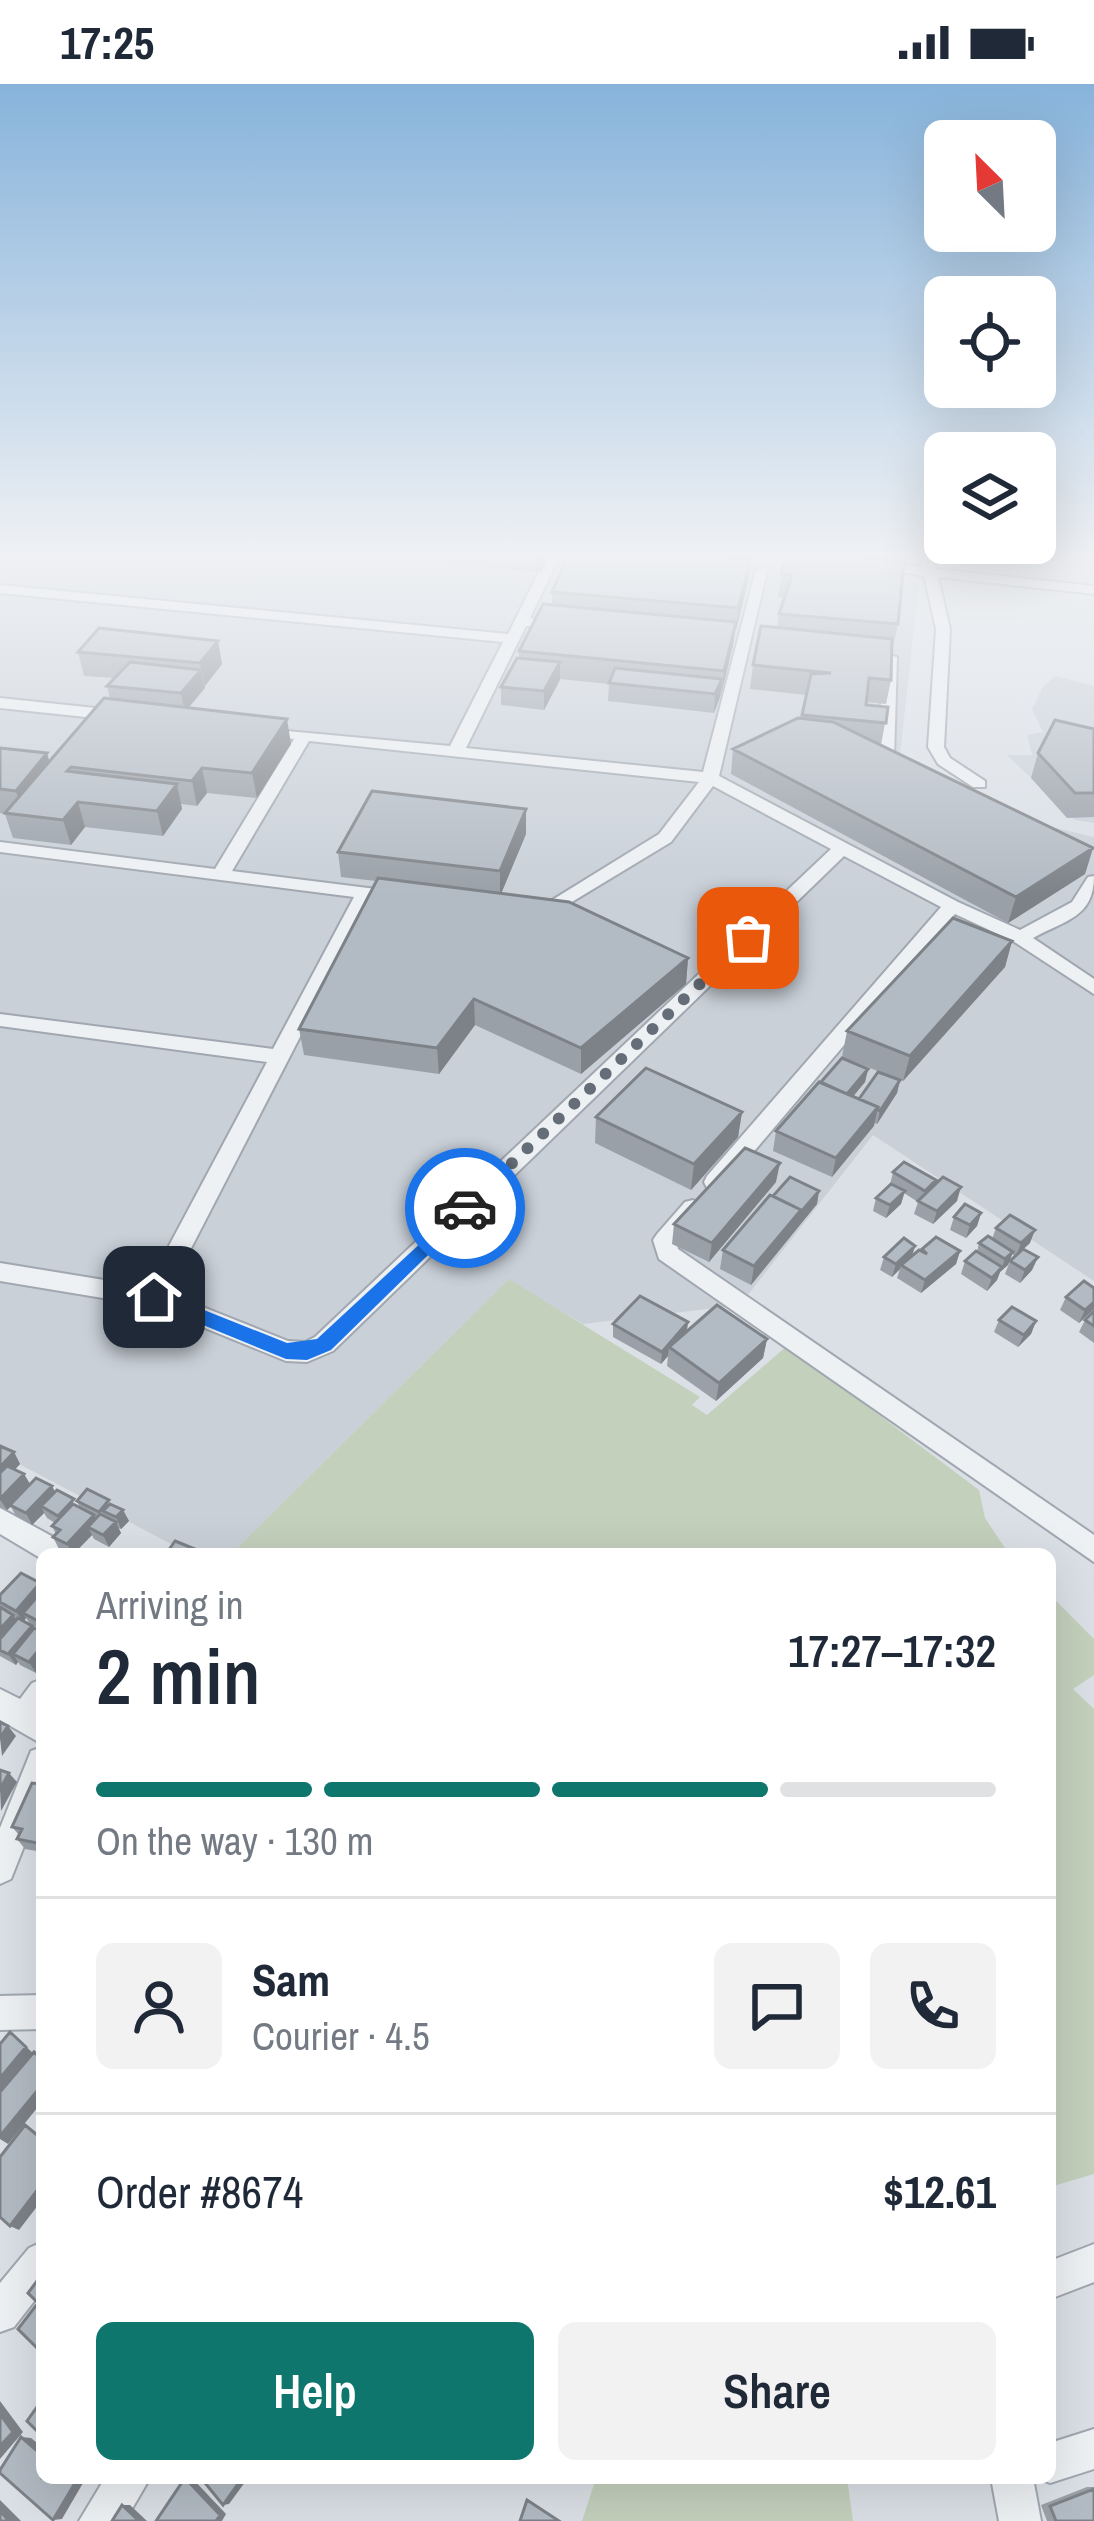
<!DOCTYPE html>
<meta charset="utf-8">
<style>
:root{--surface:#fff;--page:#f2f2f3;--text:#1f2937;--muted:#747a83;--line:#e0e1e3;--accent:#0f766e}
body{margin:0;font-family:"Archivo Narrow",sans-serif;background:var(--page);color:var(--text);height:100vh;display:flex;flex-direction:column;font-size:45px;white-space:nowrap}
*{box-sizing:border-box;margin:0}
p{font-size:39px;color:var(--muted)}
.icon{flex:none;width:66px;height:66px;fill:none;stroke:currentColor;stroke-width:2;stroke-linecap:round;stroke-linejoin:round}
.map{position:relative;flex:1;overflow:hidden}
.panel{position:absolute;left:36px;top:1464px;width:1020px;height:936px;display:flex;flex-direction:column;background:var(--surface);border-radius:18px;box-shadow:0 12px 48px #0002}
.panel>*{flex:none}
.needle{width:78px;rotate:336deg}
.tools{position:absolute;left:924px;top:36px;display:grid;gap:24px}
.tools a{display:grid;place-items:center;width:132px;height:132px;border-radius:18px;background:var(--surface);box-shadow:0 12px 48px #0002;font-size:60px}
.pin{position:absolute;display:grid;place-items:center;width:102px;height:102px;color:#fff;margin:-51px;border-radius:24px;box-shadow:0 6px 18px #0006}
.courier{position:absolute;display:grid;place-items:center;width:120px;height:120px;margin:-60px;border:9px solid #1a73e8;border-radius:50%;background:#fff;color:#222;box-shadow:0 3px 15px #0007}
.head em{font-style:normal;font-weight:600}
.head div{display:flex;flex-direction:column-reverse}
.head{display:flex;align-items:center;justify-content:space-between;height:204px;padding:0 60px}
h1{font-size:78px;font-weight:600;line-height:90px}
.bar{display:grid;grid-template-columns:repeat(4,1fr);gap:18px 12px;align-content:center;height:144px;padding:0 60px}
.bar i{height:15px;border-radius:9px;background:var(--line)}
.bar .current{background:var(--accent)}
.bar p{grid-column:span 4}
.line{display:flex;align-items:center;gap:30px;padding:0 60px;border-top:3px solid var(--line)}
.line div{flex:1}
.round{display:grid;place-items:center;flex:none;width:126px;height:126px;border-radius:18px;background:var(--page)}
.action{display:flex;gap:24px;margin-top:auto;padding:24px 60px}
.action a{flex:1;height:138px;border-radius:18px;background:var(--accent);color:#fff;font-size:48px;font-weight:600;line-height:138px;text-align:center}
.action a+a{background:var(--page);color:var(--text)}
.status{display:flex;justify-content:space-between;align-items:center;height:84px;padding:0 60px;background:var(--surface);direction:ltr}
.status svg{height:33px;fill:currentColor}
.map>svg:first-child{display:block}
.built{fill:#c9d0d8}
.green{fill:#c3d0bc}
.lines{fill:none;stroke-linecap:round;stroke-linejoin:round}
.minor-casing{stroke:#a1a7b0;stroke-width:4}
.minor{fill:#eef1f4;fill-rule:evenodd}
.wall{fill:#99a0a8}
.shaded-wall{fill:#7d8288}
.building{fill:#b2bac3;stroke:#7d8288;stroke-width:3}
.route{fill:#1a73e8}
.done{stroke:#656d78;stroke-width:12;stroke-dasharray:0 21.6}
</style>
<div class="status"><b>17:25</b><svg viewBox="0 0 49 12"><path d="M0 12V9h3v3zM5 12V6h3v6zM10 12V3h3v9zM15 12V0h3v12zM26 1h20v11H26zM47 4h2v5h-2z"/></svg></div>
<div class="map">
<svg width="1094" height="2437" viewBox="0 0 1094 2437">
<rect width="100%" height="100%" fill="#dbe0e6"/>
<path class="built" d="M 14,470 L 360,470 L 442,478 L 452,470 L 655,470 L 919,500 L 900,671 L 1044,741 L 1094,753 L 1094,1197 L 873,1051 L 740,1221 L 583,1240 L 508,1196 L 231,1470 L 190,1470 L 0,1370 L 0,478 Z
M 1055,592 L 1094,602 L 1094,739 L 1075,736 L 1007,671 L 1032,671 L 1027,651 L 1043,648 L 1032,625 L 1043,603 Z"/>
<path class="green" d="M 509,1195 L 700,1313 L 692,1321 L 707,1331 L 787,1262 L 979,1406 L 985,1434 L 1009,1470 L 231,1470 Z
M 1050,1511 L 1094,1555 L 1094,1591 L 1073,1605 L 1094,1625 L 1094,2090 L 1050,2103 Z
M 596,2394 L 847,2394 L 853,2437 L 582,2437 Z"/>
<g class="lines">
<defs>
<path id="minor" d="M 414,470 L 437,470 L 431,474 Z
M 548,470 L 561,470 L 530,534 L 573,541 L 566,545 L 526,542 L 466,664 L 703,688 L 756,486 L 768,483 L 719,692 L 958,818 L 1020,846 L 1072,818 L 1088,793 L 1094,792 C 1094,833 1066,836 1033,854 L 1094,895 L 1094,910 L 1013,857 L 955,830 L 723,1104 L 707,1104 L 704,1098 L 707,1092 L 941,823 L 844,772 L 333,1267 L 307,1278 L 286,1277 L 151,1222 L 0,1197 L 0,1179 L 147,1203 L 267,978 L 0,942 L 0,930 L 273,965 L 354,813 L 0,768 L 0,758 L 215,785 L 294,655 L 254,650 L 254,644 L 450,662 L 503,558 L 0,509 L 0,501 L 508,550 ZM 309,657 L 699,698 L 659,750 L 536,826 L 533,830 L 542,836 L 671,758 L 713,702 L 831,765 L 315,1253 L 305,1258 L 288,1257 L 168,1209 L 371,815 L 385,810 L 376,805 L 232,787 Z
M 828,470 L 876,470 L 890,475 L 883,479 Z
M 919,470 L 933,470 L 936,485 L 1094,502 L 1094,510 L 938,493 L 950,545 L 944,663 L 950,674 L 985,697 L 985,703 L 973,703 L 938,680 L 928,663 L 936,545 L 924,492 L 866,482 L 873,478 L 922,483 Z
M 864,566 L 897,573 L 894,675 L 904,680 L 904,686 L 892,686 L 878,677 L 883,577 L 859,573 L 857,570 Z
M 0,614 L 124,627 L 132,632 L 124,637 L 0,624 Z
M 693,1116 L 704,1124 L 677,1158 L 678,1165 L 1094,1451 L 1094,1478 L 659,1175 L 653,1156 L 657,1150 L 685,1118 Z
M 0,1424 L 68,1461 L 72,1470 L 42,1470 L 42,1475 L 0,1450 Z
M 42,1595 L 42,1660 L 0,1636 L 0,1605 L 20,1615 L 32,1599 Z
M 42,1663 L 42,1717 L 11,1795 L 0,1800 L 0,1744 L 31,1667 Z
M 42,1911 L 42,1945 L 0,1946 L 0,1912 Z
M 42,2158 L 42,2207 L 14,2243 L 0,2248 L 0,2199 L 29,2164 Z
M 1094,2160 L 1094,2198 L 1050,2215 L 1050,2177 Z
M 1094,2345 L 1094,2385 L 1050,2399 L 1037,2394 L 1050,2394 L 1050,2359 Z
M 105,2394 L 150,2394 L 125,2437 L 79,2437 Z
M 991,2394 L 1033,2394 L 1041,2437 L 999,2437 Z"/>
</defs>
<use href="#minor" class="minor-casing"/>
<use href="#minor" class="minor"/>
</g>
<path class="wall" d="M 438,470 L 550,470 L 541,489 L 438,478 Z
M 786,470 L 898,540 L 893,563 L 892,563 L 891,596 L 886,620 L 867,618 L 866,621 L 888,623 L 881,661 L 1093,764 L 1085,790 L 1008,839 L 731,690 L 733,665 L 802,634 L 806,611 L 750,605 L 753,581 L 777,544 L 779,530 L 784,514 L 778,513 Z
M 748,498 L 735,547 L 733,561 L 721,611 L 714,629 L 608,617 L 609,600 L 560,595 L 544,626 L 501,621 L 501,603 L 519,574 L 519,567 L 552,521 L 552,508 Z
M 218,557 L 222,580 L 188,624 L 291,660 L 257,714 L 207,709 L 197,722 L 181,720 L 182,725 L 163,752 L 85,743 L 71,761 L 13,754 L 5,730 L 0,729 L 0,664 L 50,677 L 110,615 L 107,602 L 115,594 L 84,592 L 78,568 Z
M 1094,645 L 1094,733 L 1067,734 L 1031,694 L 1038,669 Z
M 526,750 L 501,810 L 688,874 L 686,900 L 581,990 L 475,941 L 439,990 L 304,971 L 299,945 L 376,797 L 341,793 L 338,768 Z
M 1012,857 L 1005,883 L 903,997 L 842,973 L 847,947 Z
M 868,985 L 865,998 L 853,1012 L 859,1015 L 900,996 L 897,1009 L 877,1040 L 874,1039 L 832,1093 L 773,1067 L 776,1047 Z
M 742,1028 L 738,1053 L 691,1106 L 595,1059 L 596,1033 Z
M 893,1088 L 935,1101 L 957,1117 L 933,1140 L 914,1130 L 918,1118 L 904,1109 L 901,1120 L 886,1134 L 873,1127 L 876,1114 L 890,1101 Z
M 776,1098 L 709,1178 L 672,1160 L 674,1140 Z
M 819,1107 L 817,1120 L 751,1201 L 720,1185 L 723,1166 L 773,1112 Z
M 981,1129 L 977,1142 L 966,1154 L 950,1146 L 954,1133 Z
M 996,1144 L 1030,1159 L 1023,1165 L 1038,1173 L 1032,1186 L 1020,1199 L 1005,1190 L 1010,1177 L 1015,1172 L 1012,1170 L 1008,1181 L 1000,1188 L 997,1196 L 987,1207 L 961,1190 L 965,1177 L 977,1168 L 979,1159 L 992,1155 Z
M 915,1162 L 912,1172 L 922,1167 L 922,1165 L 960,1167 L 956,1180 L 921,1209 L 897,1194 L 900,1185 L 892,1193 L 880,1186 L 884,1173 Z
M 1066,1213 L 1094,1225 L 1079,1239 L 1060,1226 Z
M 1094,1227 L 1094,1259 L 1079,1248 L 1085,1236 Z
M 999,1236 L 1036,1237 L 1031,1250 L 1018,1263 L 994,1248 Z
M 688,1238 L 687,1248 L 767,1255 L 763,1274 L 716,1317 L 667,1282 L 668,1272 L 661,1280 L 613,1253 L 613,1240 Z
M 0,1362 L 14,1368 L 20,1380 L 15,1385 L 24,1390 L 30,1400 L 52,1402 L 55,1408 L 80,1424 L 77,1417 L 110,1420 L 123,1426 L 129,1437 L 121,1445 L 118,1444 L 121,1449 L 109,1463 L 94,1455 L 92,1451 L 74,1470 L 70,1470 L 59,1465 L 53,1453 L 56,1450 L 52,1442 L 55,1439 L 47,1434 L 44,1429 L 32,1441 L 16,1432 L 11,1423 L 7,1426 L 0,1423 Z
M 42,1503 L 42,1546 L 30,1540 L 26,1534 L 24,1537 L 42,1548 L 42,1581 L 36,1589 L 20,1581 L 18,1578 L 16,1581 L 0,1572 L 0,1511 Z
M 42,1698 L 42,1768 L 25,1765 L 17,1755 L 19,1751 L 12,1743 Z
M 1087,2403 L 1094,2403 L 1094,2437 L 1047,2437 L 1041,2421 Z"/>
<path class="shaded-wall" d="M 542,470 L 550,470 L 541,489 L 541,472 Z
M 751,475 L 748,498 L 736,547 L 738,524 Z
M 736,538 L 733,561 L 721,611 L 724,587 Z
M 218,557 L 222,580 L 205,602 L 200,579 Z
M 560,578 L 560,596 L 544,626 L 544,607 Z
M 201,586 L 205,604 L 185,628 L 181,609 Z
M 722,595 L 720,613 L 714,629 L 715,610 Z
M 287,635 L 291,660 L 257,714 L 252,689 Z
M 47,669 L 54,693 L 24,732 L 16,707 Z
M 202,684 L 207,709 L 197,722 L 192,697 Z
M 177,700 L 182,725 L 163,752 L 157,727 Z
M 78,718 L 85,743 L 71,761 L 63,736 Z
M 526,725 L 526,750 L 500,812 L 500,787 Z
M 1093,764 L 1085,790 L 1008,839 L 1016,813 Z
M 1012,857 L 1005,883 L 903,997 L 910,972 Z
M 688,874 L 686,900 L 581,990 L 581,964 Z
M 474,915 L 475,941 L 439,990 L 437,964 Z
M 868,985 L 865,998 L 842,1026 L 844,1013 Z
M 900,996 L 897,1009 L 877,1040 L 880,1027 Z
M 878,1023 L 874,1042 L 832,1093 L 836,1074 Z
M 742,1028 L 738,1053 L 691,1106 L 694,1080 Z
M 780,1079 L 776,1098 L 709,1178 L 712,1159 Z
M 961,1103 L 957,1117 L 933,1140 L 937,1127 Z
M 819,1107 L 817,1120 L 751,1201 L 754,1182 L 801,1126 Z
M 905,1107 L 901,1120 L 886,1134 L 890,1121 Z
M 981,1129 L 977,1142 L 966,1154 L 970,1141 Z
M 1035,1146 L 1030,1159 L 1016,1172 L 1021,1159 Z
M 915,1162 L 911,1175 L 901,1181 L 900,1185 L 892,1193 L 896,1180 Z
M 960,1167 L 956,1180 L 921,1209 L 925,1196 Z
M 1013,1168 L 1008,1181 L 1000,1188 L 1005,1175 Z
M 1038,1173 L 1032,1186 L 1020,1199 L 1025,1186 Z
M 1002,1183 L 997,1196 L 987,1207 L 992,1194 Z
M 1094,1218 L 1094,1225 L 1079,1239 L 1085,1226 Z
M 1036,1237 L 1031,1250 L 1018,1263 L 1024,1251 Z
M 688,1238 L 686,1250 L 669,1263 L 668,1272 L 661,1280 L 662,1268 Z
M 767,1255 L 763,1274 L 716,1317 L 719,1299 Z
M 14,1368 L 20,1380 L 0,1402 L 0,1383 Z
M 24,1390 L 31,1402 L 7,1426 L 0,1415 Z
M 52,1402 L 58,1414 L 41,1422 L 44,1429 L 32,1441 L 26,1429 Z
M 123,1426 L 129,1437 L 121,1445 L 116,1433 Z
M 94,1431 L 100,1443 L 88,1443 L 92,1451 L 73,1470 L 67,1460 Z
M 116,1438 L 121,1449 L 109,1463 L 103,1451 Z
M 40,1499 L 42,1503 L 42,1516 L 23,1529 L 26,1534 L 23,1538 L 16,1527 Z
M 13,1531 L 20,1542 L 0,1565 L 0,1545 Z
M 32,1542 L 39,1553 L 13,1570 L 18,1578 L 16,1581 L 8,1570 Z
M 42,1562 L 42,1581 L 36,1589 L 29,1578 Z
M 8,1642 L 16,1652 L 2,1672 L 0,1654 Z
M 9,1689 L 17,1698 L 1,1727 L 0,1705 Z
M 10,1948 L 34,1970 L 0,2010 L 0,1994 Z
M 42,2001 L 42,2018 L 8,2060 L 0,2055 L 0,2052 Z
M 42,2100 L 42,2116 L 19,2146 L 10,2142 Z
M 0,2317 L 23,2348 L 0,2375 Z
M 21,2353 L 31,2354 L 42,2363 L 42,2371 Z
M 68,2394 L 78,2394 L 83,2399 L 62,2435 L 53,2436 Z
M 185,2394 L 192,2394 L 226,2430 L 222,2437 L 216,2437 Z
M 242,2394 L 248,2394 L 229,2420 L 223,2421 Z
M 0,2416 L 21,2437 L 9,2437 L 0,2427 Z
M 122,2421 L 130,2421 L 147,2437 L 139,2437 Z"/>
<path class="building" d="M 569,470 L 688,470 L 751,475 L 738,524 L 552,508 Z
M 786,470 L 832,470 L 904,477 L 898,540 L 779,530 L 792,491 L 781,490 Z
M 543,520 L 736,538 L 724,587 L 519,567 Z
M 761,542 L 892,555 L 891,596 L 869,594 L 866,621 L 888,623 L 886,639 L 802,631 L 811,590 L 831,589 L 753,581 Z
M 99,544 L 218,557 L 200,579 L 78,568 Z
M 517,574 L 560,578 L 544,607 L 501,603 Z
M 130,578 L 201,586 L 181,609 L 107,602 Z
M 615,584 L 722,595 L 715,610 L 609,599 Z
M 104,614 L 287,635 L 252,689 L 202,684 L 192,697 L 71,683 L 67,687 L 177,700 L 157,727 L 78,718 L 63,736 L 5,729 Z
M 798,634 L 833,638 L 1093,764 L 1016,813 L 733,665 Z
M 1055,636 L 1094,645 L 1094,709 L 1075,709 L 1038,669 Z
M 0,664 L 47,669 L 16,707 L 0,705 Z
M 372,707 L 526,725 L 500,787 L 338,768 Z
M 378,794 L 569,818 L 688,874 L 581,964 L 474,915 L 437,964 L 299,945 Z
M 953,834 L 1012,857 L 910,972 L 847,947 Z
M 842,974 L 868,985 L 847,1010 L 821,998 Z
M 646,984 L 742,1028 L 694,1080 L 596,1033 Z
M 878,988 L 900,996 L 880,1027 L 878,1026 L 878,1023 L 859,1015 Z
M 819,998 L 878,1023 L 836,1074 L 776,1047 Z
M 745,1064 L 780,1079 L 712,1159 L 674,1140 Z
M 904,1078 L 936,1096 L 925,1107 L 893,1088 Z
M 790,1093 L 819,1107 L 800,1129 L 801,1126 L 773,1112 Z
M 943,1093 L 961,1103 L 937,1127 L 918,1117 Z
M 891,1100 L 905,1107 L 890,1121 L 876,1114 Z
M 770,1111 L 801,1126 L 754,1182 L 723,1166 Z
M 965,1120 L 981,1129 L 970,1141 L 954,1133 Z
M 1010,1131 L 1035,1146 L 1021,1159 L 996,1144 Z
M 988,1152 L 1013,1168 L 1005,1175 L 979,1159 Z
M 936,1153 L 960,1167 L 925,1196 L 901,1181 L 919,1166 L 927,1170 L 922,1165 Z
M 904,1154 L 915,1162 L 896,1180 L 884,1173 Z
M 1023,1165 L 1038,1173 L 1025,1186 L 1010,1177 Z
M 976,1167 L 1002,1183 L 992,1194 L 965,1177 Z
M 1084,1197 L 1094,1204 L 1094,1218 L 1085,1226 L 1066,1213 Z
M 640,1212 L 688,1238 L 662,1268 L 613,1240 Z
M 717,1221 L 767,1255 L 719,1299 L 669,1263 Z
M 1012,1223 L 1036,1237 L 1024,1251 L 999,1236 Z
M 1094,1227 L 1094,1242 L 1085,1236 Z
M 0,1362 L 14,1368 L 0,1383 Z
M 7,1382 L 24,1390 L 0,1415 L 0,1389 Z
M 36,1394 L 52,1402 L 26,1429 L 10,1421 Z
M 87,1405 L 109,1416 L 99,1428 L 77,1417 Z
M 57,1406 L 74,1415 L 58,1432 L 41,1422 Z
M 73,1420 L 94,1431 L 67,1460 L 53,1453 L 60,1446 L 52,1442 Z
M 110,1420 L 123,1426 L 116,1433 L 103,1427 Z
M 100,1430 L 116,1438 L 103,1451 L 88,1443 Z
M 175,1457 L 207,1470 L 166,1470 Z
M 21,1489 L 40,1499 L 16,1527 L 0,1518 L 0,1511 Z
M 42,1507 L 42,1532 L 38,1537 L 23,1529 Z
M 0,1523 L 13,1531 L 0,1545 Z
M 18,1534 L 32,1542 L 8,1570 L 0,1566 L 0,1555 Z
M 34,1544 L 42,1548 L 42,1562 L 29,1578 L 13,1570 Z
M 0,1638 L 8,1642 L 0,1654 Z
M 0,1686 L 9,1689 L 0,1705 Z
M 42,1698 L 42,1760 L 17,1755 L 22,1745 L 12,1743 L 32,1699 L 41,1700 Z
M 10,1948 L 26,1963 L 0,1994 L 0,1960 Z
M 34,1968 L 42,1975 L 42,2001 L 0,2052 L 0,2008 Z
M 25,2041 L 42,2055 L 42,2100 L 10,2142 L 0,2133 L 0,2073 Z
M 37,2197 L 42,2202 L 42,2269 L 18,2245 L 38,2219 L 28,2209 Z
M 42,2316 L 42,2352 L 27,2337 Z
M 0,2330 L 13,2348 L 0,2362 Z
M 21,2353 L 42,2371 L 42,2394 L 68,2394 L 75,2399 L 53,2436 L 0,2389 L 0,2386 Z
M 185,2394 L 220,2431 L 216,2437 L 156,2437 Z
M 201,2394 L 242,2394 L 223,2421 Z
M 1094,2405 L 1094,2437 L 1056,2437 L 1050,2422 Z
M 527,2416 L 559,2437 L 520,2437 Z
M 122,2421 L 139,2437 L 112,2437 Z
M 0,2427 L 9,2437 L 0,2437 Z"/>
<linearGradient id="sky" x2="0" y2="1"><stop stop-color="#87b3db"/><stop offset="0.58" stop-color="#eff1f4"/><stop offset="1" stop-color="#eff1f4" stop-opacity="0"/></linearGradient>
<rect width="1094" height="812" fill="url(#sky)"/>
<path class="route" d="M 465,1118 L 474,1124 L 471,1129 L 331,1266 L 307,1276 L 286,1275 L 147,1218 L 144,1213 L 154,1206 L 287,1259 L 317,1255 Z"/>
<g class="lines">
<path class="done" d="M 465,1124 L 748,854"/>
</g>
</svg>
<div class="tools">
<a><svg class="needle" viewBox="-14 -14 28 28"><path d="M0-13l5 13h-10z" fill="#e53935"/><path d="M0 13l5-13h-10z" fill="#747a83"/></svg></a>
<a><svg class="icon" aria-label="locate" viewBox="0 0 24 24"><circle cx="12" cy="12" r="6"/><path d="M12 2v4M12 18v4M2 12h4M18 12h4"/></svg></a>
<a><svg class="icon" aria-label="layers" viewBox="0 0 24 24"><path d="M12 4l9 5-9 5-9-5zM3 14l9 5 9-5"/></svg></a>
</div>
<div class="pin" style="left:748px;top:854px;background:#ea580c"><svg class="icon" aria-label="bag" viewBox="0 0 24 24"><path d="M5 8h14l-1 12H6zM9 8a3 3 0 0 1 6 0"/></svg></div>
<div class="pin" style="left:154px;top:1213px;background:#1f2937"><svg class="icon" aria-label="home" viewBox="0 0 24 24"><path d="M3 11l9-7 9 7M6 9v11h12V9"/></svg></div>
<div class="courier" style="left:465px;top:1124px"><svg class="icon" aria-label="car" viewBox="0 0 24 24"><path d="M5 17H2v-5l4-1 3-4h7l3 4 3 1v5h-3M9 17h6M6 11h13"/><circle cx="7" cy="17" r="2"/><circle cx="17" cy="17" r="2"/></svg></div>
<section class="panel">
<div class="head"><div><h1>2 min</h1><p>Arriving in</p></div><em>17:27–17:32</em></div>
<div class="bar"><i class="current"></i><i class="current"></i><i class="current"></i><i></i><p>On the way · 130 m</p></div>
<div class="line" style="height:216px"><a class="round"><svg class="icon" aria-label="person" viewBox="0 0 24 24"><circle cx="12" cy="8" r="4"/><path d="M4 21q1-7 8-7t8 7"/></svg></a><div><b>Sam</b><p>Courier · 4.5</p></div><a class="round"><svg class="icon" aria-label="chat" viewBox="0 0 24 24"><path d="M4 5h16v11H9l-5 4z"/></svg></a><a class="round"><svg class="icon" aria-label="phone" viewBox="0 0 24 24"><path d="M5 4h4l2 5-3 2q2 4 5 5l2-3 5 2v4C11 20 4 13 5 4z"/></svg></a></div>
<div class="line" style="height:156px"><div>Order #8674</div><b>$12.61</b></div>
<div class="action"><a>Help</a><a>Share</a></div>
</section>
</div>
